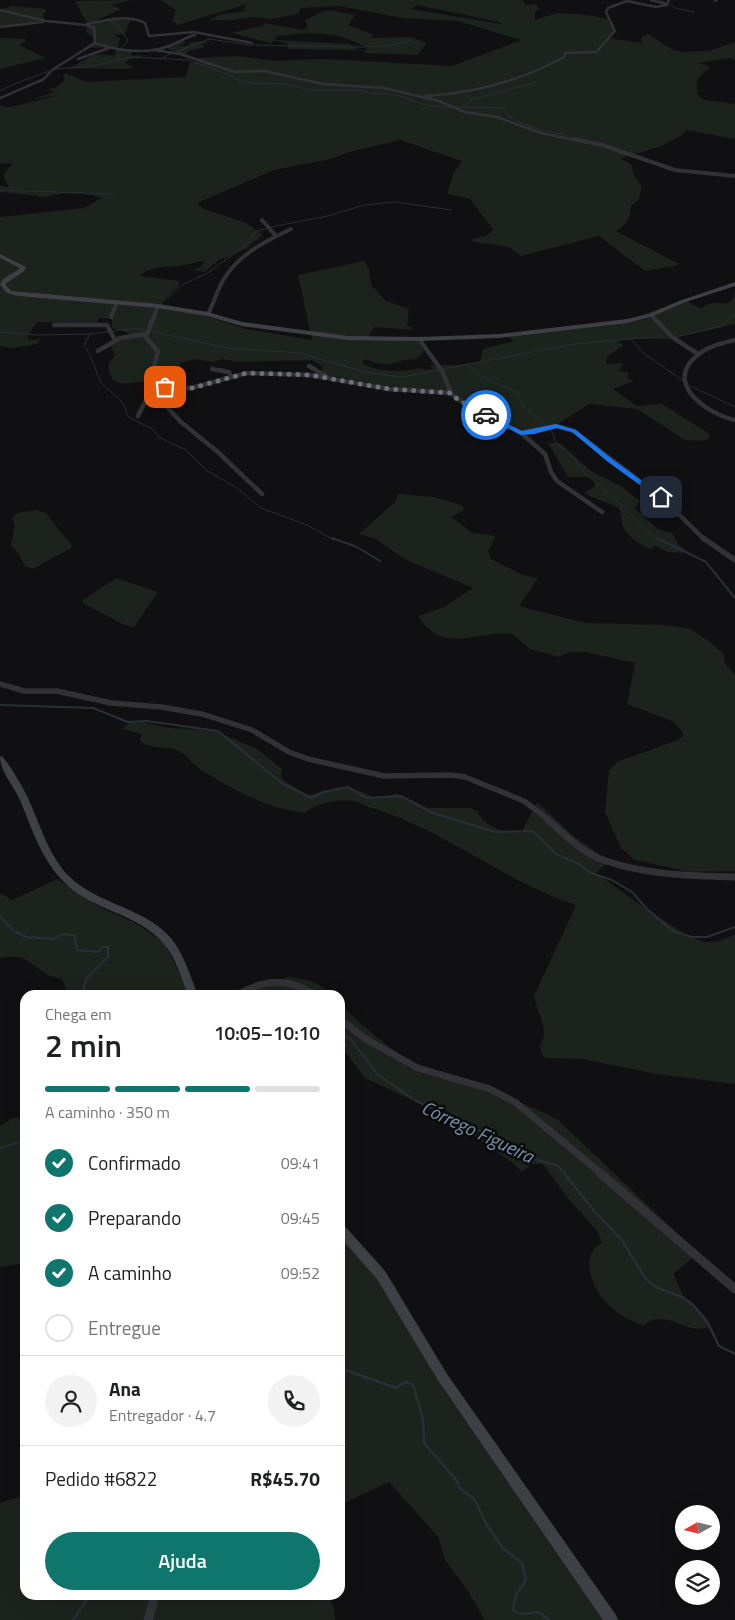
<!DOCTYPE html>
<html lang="pt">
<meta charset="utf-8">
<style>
:root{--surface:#fff;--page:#f2f2f2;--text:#202124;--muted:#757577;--line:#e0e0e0;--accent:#0f766e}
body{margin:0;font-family:"Titillium Web",sans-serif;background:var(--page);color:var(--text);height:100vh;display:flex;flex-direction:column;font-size:19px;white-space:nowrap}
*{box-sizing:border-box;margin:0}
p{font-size:16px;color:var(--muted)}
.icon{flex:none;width:28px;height:28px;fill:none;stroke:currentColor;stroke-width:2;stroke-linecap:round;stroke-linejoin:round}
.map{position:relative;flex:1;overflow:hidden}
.sheet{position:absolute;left:20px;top:990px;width:325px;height:610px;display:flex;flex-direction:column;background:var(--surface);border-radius:15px;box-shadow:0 5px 20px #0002}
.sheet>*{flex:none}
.needle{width:32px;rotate:262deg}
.fabs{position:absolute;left:675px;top:1505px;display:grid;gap:10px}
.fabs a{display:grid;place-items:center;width:45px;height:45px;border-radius:50%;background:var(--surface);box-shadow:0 5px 20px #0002;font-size:25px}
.pin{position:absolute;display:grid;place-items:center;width:42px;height:42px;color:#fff;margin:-21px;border-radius:10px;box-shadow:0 2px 8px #0006}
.courier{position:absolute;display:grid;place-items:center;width:50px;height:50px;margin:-25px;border:4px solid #1a73e8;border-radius:50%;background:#fff;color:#222;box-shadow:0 1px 6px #0007}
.headline em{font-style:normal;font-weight:600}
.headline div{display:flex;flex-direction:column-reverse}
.headline{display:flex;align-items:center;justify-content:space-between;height:85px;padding:0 25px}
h1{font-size:32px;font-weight:600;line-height:38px}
.bar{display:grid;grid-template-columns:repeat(4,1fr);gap:8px 5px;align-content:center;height:60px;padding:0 25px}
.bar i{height:6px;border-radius:4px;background:var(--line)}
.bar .selected{background:var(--accent)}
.bar p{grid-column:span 4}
.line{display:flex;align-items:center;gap:12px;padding:0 25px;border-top:1px solid var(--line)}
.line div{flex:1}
.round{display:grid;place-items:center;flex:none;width:52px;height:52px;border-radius:26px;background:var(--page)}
ol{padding:0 25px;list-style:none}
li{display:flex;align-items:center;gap:15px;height:55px}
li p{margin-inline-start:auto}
li .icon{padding:5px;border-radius:50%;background:var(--accent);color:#fff;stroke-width:4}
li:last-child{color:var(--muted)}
li i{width:28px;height:28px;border:2px solid var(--line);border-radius:50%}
.primary-button{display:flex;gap:10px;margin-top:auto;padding:10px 25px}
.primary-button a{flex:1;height:58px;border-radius:30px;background:var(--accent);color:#fff;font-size:20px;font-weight:600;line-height:58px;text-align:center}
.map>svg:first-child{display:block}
.green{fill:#1c231d;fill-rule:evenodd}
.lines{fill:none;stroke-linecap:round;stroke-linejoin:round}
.stream-far2{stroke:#292f36;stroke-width:1}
.stream-far1{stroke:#292f36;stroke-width:2}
.stream{stroke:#292f36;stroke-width:2.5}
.street-far5{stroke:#313136;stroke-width:2.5}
.street-far4{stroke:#313136;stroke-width:4}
.street-far3{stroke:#313136;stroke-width:4.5}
.street-far2{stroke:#313136;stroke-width:5.5}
.street-far1{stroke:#313136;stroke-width:7}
.street{stroke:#313136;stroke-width:9}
.secondary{fill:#3f4046;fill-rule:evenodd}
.route{fill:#1a73e8}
.done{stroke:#6e7079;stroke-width:5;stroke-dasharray:0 9}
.labels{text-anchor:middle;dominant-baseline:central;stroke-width:5;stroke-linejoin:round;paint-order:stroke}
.near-water-label{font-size:19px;font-style:italic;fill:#788fac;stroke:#0b0b0c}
</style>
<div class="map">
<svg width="735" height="1620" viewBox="0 0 735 1620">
<rect width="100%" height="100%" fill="#100f11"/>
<path class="green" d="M 132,0 L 111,5 L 121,9 L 95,21 L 131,19 L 125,34 L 114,35 L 120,38 L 118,47 L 84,48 L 94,41 L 93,37 L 86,32 L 87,23 L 75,1 Z
M 151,0 L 522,0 L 526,5 L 536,4 L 540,9 L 535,12 L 535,20 L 557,13 L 588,15 L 607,19 L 615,31 L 608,38 L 642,43 L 642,37 L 648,34 L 671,49 L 683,52 L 709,51 L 735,42 L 735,61 L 731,58 L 698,63 L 710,67 C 698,79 696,75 697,94 L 704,100 L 735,104 L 735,139 L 686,130 L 684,134 L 659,147 L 621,158 L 632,165 L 633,173 L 642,187 L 639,199 L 631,206 C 630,219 627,224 616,231 L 679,264 L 675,266 L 645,271 L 599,236 L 521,256 L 509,247 L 475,242 L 470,240 L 486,236 L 493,230 L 470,199 L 447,194 L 453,174 L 462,161 L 400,140 L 346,153 L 331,159 L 274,170 L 197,203 L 204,209 L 246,223 L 263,235 L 246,249 L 217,261 L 205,272 L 193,270 L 199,268 L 205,261 C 198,261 192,264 185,265 C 172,267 148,266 140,276 L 179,281 L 179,286 L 159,304 L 177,307 L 246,329 L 312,340 L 298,275 L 364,261 L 369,269 L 371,285 L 386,301 L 409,309 L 407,325 L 414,330 L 374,327 L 368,337 L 416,338 L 424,351 L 418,358 C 413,360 406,359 401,361 C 389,365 378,366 366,359 L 362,362 C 373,373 406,372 420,368 L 425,370 L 433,369 L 429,365 L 456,365 L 480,362 L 483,349 L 514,341 L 507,336 L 630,319 L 681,301 L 688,302 L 701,309 C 703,307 705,305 708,304 C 720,300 731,311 735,291 L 735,324 L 682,336 L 618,340 L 623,346 C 615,352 606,353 606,364 L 623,363 L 619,371 L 629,373 L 627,378 L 634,381 L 613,389 L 637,406 L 662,404 L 710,434 L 709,438 L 704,441 L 685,440 L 637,409 L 589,404 L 555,426 L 523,432 L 451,396 L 393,390 L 371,383 L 320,374 L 323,366 L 311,360 L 236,362 L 223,359 L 212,362 L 194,359 L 181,363 L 178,370 L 151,383 C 133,378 111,395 108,365 L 115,355 L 111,346 L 131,334 L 112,328 L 112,319 L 99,318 L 96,324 L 37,322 L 27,337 L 30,340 L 40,339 L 37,344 L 11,348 L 0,346 L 0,217 L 84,208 L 101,198 L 92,195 L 64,193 L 40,198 L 37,196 L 0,192 L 0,186 L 9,187 L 3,175 L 12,164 L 0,163 L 0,106 L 11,107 L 59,95 L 32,99 L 54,92 L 48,89 L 55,88 L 65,80 L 63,75 L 65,73 L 86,82 L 186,77 L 190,63 L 200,61 L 198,58 L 236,56 L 276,61 L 323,59 L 452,66 L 521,40 L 458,21 L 402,18 L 339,6 L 301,8 L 298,14 L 271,19 L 253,17 L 232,20 L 210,20 L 219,15 L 246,11 L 243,9 L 247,4 L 178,25 L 172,21 L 176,10 L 161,0 ZM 417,5 L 499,22 L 501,24 L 411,9 Z
M 12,6 L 47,9 L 43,15 L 44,21 L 0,26 L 0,10 Z
M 328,10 L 355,15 L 348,25 L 374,35 L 370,38 L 411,37 L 427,43 L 417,55 L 364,53 L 367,47 C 331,30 314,32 276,36 L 276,40 L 348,44 L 359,50 L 288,49 L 288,44 L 274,40 L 276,41 L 271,43 L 231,33 L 262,26 L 264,23 L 303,30 L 308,27 L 305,19 C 314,18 318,12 328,10 Z
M 0,38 L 25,39 L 26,41 L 19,45 L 46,58 L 0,69 Z
M 179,40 L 186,41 L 184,44 L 177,45 L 187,46 L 191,42 L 211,41 L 201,45 L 206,47 L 188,51 L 188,53 L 183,55 L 165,47 Z
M 119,50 L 131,52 L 132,56 L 141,55 L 141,58 L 129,59 L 125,63 L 134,68 L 126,69 L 69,68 L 94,55 L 116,55 Z
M 548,443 L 560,443 L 591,471 L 621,486 L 638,499 L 640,501 L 635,508 L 658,529 L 672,533 L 679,545 L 689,553 L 667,552 L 655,546 L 651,549 C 641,546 625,535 622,524 C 621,520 622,513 619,509 C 617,505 594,500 585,493 L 595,486 L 594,480 L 587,477 L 568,477 Z
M 398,494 L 435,497 L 463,506 L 464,510 L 451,517 L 473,533 L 496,536 L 488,551 L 491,559 L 523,575 L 538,578 L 519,606 L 586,623 L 667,625 L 691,629 L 710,642 L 724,655 L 725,663 L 735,675 L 735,871 L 691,872 L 635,860 L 621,848 L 605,812 L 609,770 L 619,761 L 678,740 L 683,736 L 683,732 L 672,721 L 627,704 L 635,663 L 586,652 L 570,652 L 559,657 L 530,649 L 512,634 C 476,629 444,657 418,616 L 444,607 L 473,588 L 406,560 L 376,539 L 359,534 L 395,502 Z
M 36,510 L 46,513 L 73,547 L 33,569 L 25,566 L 17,551 L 11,546 L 15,525 L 12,519 L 17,513 Z
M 116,578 L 158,592 L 134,627 L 124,625 L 83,603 L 83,600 Z
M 142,722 L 170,728 L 215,731 L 257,749 L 282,769 L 281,776 L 283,780 L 307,795 L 350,787 L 374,797 L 397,794 L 429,808 L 470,808 L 477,811 C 487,829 502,833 522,831 L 537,802 L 571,834 L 608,861 L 596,873 C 616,887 686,940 706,942 C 716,943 727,939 735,934 L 735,1084 L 656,1074 L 583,1059 L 545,1058 C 534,1043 544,1045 544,1032 C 543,1020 536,1007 534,996 L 576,905 C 505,882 445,830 372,808 C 366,807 361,802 355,801 C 342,798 313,804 305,813 C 266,808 233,790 200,769 C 192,764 187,755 179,751 C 167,745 150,751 140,740 L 142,734 L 122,729 L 129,723 Z
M 57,879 L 102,908 L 139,925 L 165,944 L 190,995 L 78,995 L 77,992 L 72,995 L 67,994 C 63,972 56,981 43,972 C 25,959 24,954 0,958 L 0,893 L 12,900 Z
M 285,977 C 304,978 318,981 332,995 L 245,995 L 260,987 L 285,980 Z
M 340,1003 C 366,1030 398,1057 432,1072 C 474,1090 518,1098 558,1120 L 698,1253 L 673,1274 L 684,1297 L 706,1317 L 711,1326 C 707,1327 702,1329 699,1329 C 679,1328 662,1309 643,1326 C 632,1321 621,1316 612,1308 C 595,1294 576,1257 602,1243 L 597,1231 L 568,1198 L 543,1164 L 532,1164 L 522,1172 L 513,1163 L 444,1115 L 365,1078 L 340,1045 Z
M 25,1117 L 25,1286 L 20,1276 L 21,1264 L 0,1267 L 0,1126 L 12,1118 Z
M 340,1235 L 379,1281 L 444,1390 L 606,1620 L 485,1620 L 468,1591 L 445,1560 L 438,1537 L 389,1482 L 340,1505 Z
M 25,1495 L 25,1595 L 328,1595 L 334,1607 L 335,1620 L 0,1620 L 0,1503 Z"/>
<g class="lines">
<path class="stream-far2" d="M 658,0 L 666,3
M 670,4 L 675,8 L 694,12
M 110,21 L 118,25 L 128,41 L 121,48
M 176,52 L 209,39 L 249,45 L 361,47 L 386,46 L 413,40
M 118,59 L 116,51 L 120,50
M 161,59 L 172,53
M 54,69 L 87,67 L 131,57 L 188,60 L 230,75 L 237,80 L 252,83 L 285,84 L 310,90 L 364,90 L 368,93 L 396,95 L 425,105 L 452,108
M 0,91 C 16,82 32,78 49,71
M 466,105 L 470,100 L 537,82
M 456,107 L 503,108 C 512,126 547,131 566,135
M 0,190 L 114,194
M 271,227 L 327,216 L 365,205 L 395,202 L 452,210
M 160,304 L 184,284 L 208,273 L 248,243 L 255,232 L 267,228
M 0,332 L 38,335 L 90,334 L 135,328 L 228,348 L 300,353 L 364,372 L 402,377 L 574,344 L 640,338 L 672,338 L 722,326 L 735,314
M 631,339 L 643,353 L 685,382
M 89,353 L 84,345 L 90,334
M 90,356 C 94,364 97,374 101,382 C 109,393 127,400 127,416 L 154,430 L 158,437 L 186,450 L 206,470 L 237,488 L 261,508 L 307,525 L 334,540
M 466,365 L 479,375 L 518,393 L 524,407 L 546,426
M 691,386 L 735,407
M 550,428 L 557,444 L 571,455 L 586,474 L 625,508 L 640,525 L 659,540"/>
<path class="stream-far1" d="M 332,538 L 357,547 L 380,561
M 657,538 L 706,562 L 735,598
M 0,705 L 93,708 L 128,722 L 147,721 L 218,731 L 282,783 L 311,798 L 323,792 L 348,787 L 367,798 L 401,796 L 430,812 L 495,832 L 533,831 L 556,854 L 579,864 L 591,873 L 612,880 L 632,892 L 647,909 L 673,931 L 692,937 L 707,937 L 735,927
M 0,917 L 14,931 L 26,937 L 54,939 L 62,934 L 74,935 L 77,950 L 98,952 L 103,947 L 108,947 L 108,957 L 86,979 L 82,995
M 104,995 L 112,991 L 115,995
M 340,1031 L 353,1042 L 377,1074 L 416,1101 L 473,1127 L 521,1155 L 558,1166 L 565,1174
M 0,1148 L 25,1140"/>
<path class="stream" d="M 564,1173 L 594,1211 L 622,1240 L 645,1278 L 656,1287 L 684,1298 L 693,1305 L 708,1323 L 719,1346 L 735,1354
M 340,1368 L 396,1388 L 405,1382 L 413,1385 L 423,1419 L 424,1443 L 457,1481 L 459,1487 L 475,1500 L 486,1524 L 503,1548 L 522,1563 L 526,1580 L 516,1595 L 513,1610 L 521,1614 L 539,1612 L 549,1620
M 73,1620 L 90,1595"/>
<path class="street-far5" d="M 651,0 L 666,4
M 715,1 L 717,0
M 0,10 L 46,21 L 86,25 L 94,28 L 95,43 L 52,70 L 44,79 L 0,98
M 87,24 C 106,20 127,14 145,23 L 149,36 L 194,32 L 252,43
M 0,27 L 43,22
M 95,43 C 119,51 145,55 169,46 C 178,43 186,37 195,35
M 155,50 L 180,54 L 235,72 L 264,71 L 323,84 L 384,88 L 439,101 L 465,112 L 497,117 L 541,133 L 580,141
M 78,59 L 109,48
M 426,96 C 476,93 520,81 564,57 L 565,53 L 596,52 L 615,31 L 606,12 L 608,8 L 627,1 L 656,7 L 667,5 L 669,0"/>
<path class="street-far4" d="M 573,139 L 602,145 L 675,170 L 735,176
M 262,220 L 276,236
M 208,314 C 214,303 217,290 224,279 C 239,254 266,241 291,229
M 651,315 L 653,317
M 111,317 L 117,302
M 154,317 L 158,306"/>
<path class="street-far3" d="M 154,316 L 146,337 L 158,352 L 150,380 L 151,390 L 181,422 L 219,453 L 262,494
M 652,316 L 672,337 L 698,354
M 54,325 L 107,325 L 115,340
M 419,339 L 442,371 L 451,393 L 457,399 L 521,433 L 556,426 L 574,431 L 661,497 L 705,540
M 735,340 C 723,343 709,346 699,354 C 661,382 707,414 735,420
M 98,351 L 120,338 L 146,334
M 309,366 L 327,377
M 212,369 L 229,372 L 231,377
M 150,386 L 191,388 L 247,373 L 310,375 L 389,389 L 451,393
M 138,416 L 151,390
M 521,433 L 545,454 L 551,472 L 557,481 L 602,512"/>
<path class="street-far2" d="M 703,538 L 735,560
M 0,684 L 24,691 L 57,691 L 111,703 L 161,707 L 202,714 L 252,730 L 289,752 L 308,759 L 384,776 L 451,775 L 465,777 L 524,801 L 549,820"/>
<path class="street-far1" d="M 547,819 C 565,835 583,854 606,861 C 648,875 692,876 735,877
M 237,995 C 265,979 288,977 315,995
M 340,1019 L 367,1040 L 418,1068 L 490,1089 L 515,1102 L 602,1174"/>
<path class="street" d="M 600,1173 L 735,1289
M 148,1620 L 155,1595"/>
<path class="secondary" d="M 0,254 L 26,267 L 24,271 L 5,284 L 11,291 L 158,304 L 208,312 L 242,322 L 348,336 L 419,337 L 499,334 L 627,319 L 649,314 L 679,301 L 735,282 L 735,286 L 683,303 L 653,316 L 627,323 L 499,338 L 419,341 L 348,340 L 241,326 L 207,316 L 158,308 L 18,296 L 7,293 L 0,285 C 2,276 14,274 20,268 L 0,258 Z
M 0,756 L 3,757 C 12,769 20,782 27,796 C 39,821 46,849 64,871 C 92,904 141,905 170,937 C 184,953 190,976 198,995 L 188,995 C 181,978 176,958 164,944 C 138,913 93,911 65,883 C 42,861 32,829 20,800 C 14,786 0,772 0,756 Z
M 340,1224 L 344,1225 L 385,1271 L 447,1374 L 616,1615 L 618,1620 L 603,1620 L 439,1382 L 377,1279 L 340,1237 Z"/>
</g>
<path class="route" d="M 484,413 L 522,431 L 556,424 L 576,430 L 612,459 L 664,497 L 659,499 L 608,462 L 572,432 L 557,428 L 534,434 L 521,435 L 484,416 Z"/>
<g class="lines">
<path class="done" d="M 165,387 L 192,388 L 247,373 L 310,375 L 389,389 L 451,393 L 457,399 L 486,415"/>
</g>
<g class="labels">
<g class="near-water-label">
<text transform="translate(478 1131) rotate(25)">Córrego Figueira</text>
</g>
</g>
</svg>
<div class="fabs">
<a><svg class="needle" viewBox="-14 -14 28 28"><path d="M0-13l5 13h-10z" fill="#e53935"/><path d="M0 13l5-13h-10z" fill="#757577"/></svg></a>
<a><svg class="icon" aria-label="layers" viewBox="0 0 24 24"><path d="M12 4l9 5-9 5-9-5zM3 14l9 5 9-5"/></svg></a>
</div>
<div class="pin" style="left:165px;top:387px;background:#ea580c"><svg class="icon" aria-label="bag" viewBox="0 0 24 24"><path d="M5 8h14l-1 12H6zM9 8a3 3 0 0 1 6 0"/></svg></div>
<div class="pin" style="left:661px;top:497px;background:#1f2937"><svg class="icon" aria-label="home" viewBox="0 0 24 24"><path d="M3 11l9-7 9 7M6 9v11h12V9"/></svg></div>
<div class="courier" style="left:486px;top:415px"><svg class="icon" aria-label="car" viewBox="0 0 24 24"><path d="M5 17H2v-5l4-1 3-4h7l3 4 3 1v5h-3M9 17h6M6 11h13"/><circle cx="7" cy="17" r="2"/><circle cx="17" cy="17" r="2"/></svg></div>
<section class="sheet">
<div class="headline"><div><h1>2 min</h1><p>Chega em</p></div><em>10:05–10:10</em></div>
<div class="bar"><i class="selected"></i><i class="selected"></i><i class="selected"></i><i></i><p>A caminho · 350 m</p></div>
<ol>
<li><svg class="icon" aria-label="check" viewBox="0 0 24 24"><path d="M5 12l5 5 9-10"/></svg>Confirmado<p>09:41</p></li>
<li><svg class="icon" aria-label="check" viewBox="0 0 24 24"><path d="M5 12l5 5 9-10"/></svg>Preparando<p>09:45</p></li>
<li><svg class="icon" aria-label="check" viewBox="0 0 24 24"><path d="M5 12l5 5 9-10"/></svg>A caminho<p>09:52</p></li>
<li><i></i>Entregue</li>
</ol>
<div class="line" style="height:90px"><a class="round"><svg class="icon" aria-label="person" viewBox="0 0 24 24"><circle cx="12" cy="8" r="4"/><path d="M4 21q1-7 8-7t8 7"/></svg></a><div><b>Ana</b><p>Entregador · 4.7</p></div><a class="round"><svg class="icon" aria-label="phone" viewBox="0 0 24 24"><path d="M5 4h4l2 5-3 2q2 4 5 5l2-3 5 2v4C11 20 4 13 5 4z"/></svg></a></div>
<div class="line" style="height:65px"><div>Pedido #6822</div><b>R$45.70</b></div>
<div class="primary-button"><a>Ajuda</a></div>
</section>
</div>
